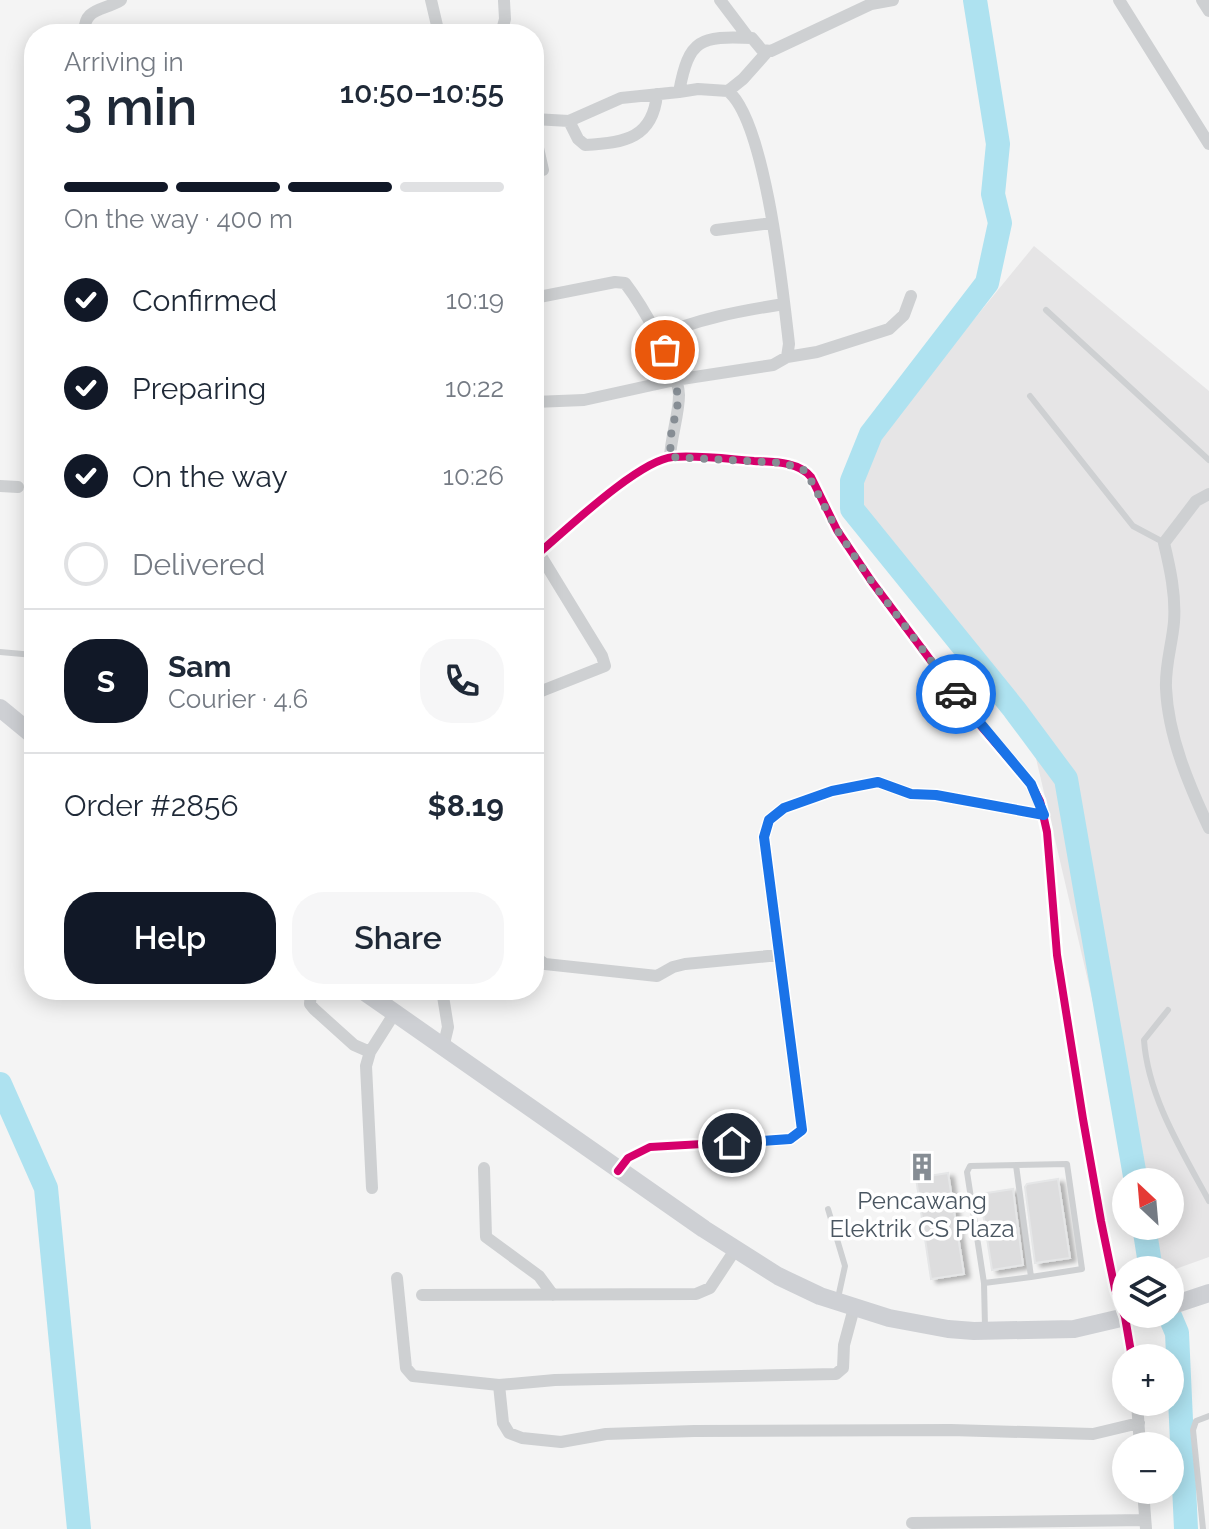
<!DOCTYPE html>
<meta charset="utf-8">
<style>
:root{--surface:#fff;--page:#f6f6f7;--text:#1f2937;--muted:#747a83;--line:#e0e1e3;--accent:#111827}
body{margin:0;font-family:Raleway,sans-serif;background:var(--page);color:var(--text);height:100vh;display:flex;flex-direction:column;font-size:30px;white-space:nowrap}
*{box-sizing:border-box;margin:0}
p{font-size:26px;color:var(--muted)}
.icon{flex:none;width:44px;height:44px;fill:none;stroke:currentColor;stroke-width:2;stroke-linecap:round;stroke-linejoin:round}
.map{position:relative;flex:1;overflow:hidden}
.details{position:absolute;left:24px;top:24px;width:520px;height:976px;display:flex;flex-direction:column;background:var(--surface);border-radius:32px;box-shadow:0 4px 20px #0003}
.details>*{flex:none}
.needle{width:52px;rotate:334deg}
.controls{position:absolute;left:1112px;top:1168px;display:grid;gap:16px}
.controls a{display:grid;place-items:center;width:72px;height:72px;border-radius:50%;background:var(--surface);box-shadow:0 4px 20px #0003;font-size:40px}
.pin{position:absolute;display:grid;place-items:center;width:68px;height:68px;color:#fff;margin:-34px;border:4px solid #fff;border-radius:50%;box-shadow:0 2px 8px #0007}
.courier{position:absolute;display:grid;place-items:center;width:80px;height:80px;margin:-40px;border:6px solid #1a73e8;border-radius:50%;background:#fff;color:#222;box-shadow:0 2px 10px #0007}
.overview em{font-style:normal;font-weight:600}
.overview div{display:flex;flex-direction:column-reverse}
.overview{display:flex;align-items:center;justify-content:space-between;height:136px;padding:0 40px}
h1{font-size:52px;font-weight:600;line-height:60px}
.bar{display:grid;grid-template-columns:repeat(4,1fr);gap:12px 8px;align-content:center;height:96px;padding:0 40px}
.bar i{height:10px;border-radius:6px;background:var(--line)}
.bar .active{background:var(--accent)}
.bar p{grid-column:span 4}
.line{display:flex;align-items:center;gap:20px;padding:0 40px;border-top:2px solid var(--line)}
.line div{flex:1}
.round{display:grid;place-items:center;flex:none;width:84px;height:84px;border-radius:32px;background:var(--page)}
ol{padding:0 40px;list-style:none}
li{display:flex;align-items:center;gap:24px;height:88px}
li p{margin-inline-start:auto}
li .icon{padding:8px;border-radius:50%;background:var(--accent);color:#fff;stroke-width:4}
li:last-child{color:var(--muted)}
li i{width:44px;height:44px;border:4px solid var(--line);border-radius:50%}
.cta{display:flex;gap:16px;margin-top:auto;padding:16px 40px}
.cta a{flex:1;height:92px;border-radius:32px;background:var(--accent);color:#fff;font-size:32px;font-weight:600;line-height:92px;text-align:center}
.cta a+a{background:var(--page);color:var(--text)}
.map>svg:first-child{display:block}
.education{fill:#e6e5e6}
.lines{fill:none;stroke-linecap:round;stroke-linejoin:round}
.river{stroke:#aee2f0;stroke-width:24}
.building{fill:#ddddde;stroke:#e5e6e7;stroke-width:2;filter:url(#shadow)}
.service{stroke:#ced0d2;stroke-width:6}
.minor{stroke:#ced0d2;stroke-width:12}
.secondary{stroke:#ced0d4;stroke-width:18}
.cycleway-casing{stroke:#fff;stroke-width:13}
.cycleway{stroke:#d6006c;stroke-width:8}
.done{stroke:#868d94;stroke-width:8;stroke-dasharray:0 14.4}
.route{stroke:#1a73e8;stroke-width:10}
.labels{text-anchor:middle;dominant-baseline:central;stroke-width:7;stroke-linejoin:round;paint-order:stroke}
.poi-label{font-size:24px;fill:#4a5661;stroke:#fff}
</style>
<div class="map">
<svg width="1209" height="1529" viewBox="0 0 1209 1529">
<defs>
<filter id="shadow"><feDropShadow dx="5.5" dy="3.5" stdDeviation="2" flood-color="#0004"/></filter>
</defs>
<rect width="100%" height="100%" fill="#f4f4f4"/>
<path class="education" d="M 1034,246 L 1209,391 L 1209,1257 L 1170,1271 L 1160,1270 L 1147,1226 L 1170,1226 L 1170,1182 L 1135,1182 L 1035,754 L 854,507 L 872,444 Z"/>
<g class="lines">
<path class="river" d="M 975,0 L 998,144 L 993,194 L 1000,223 L 987,283 L 871,434 L 852,481 L 852,509 L 1014,709 L 1066,779 L 1136,1182
M 0,1084 L 46,1188 L 79,1529
M 1144,1226 L 1151,1270
M 1169,1314 L 1177,1333 L 1186,1529"/>
</g>
<path class="building" d="M 948,1173 L 964,1274 L 931,1279 L 916,1178 Z
M 1058,1179 L 1070,1258 L 1035,1263 L 1025,1187 L 1027,1184 Z
M 1013,1189 L 1023,1265 L 992,1270 L 980,1194 Z"/>
<g class="lines">
<path class="service" d="M 1046,310 L 1209,460
M 1030,396 L 1133,526 L 1163,542
M 0,652 L 34,655
M 1168,1010 L 1144,1040 C 1148,1097 1182,1151 1209,1201
M 828,1209 L 845,1266 L 838,1298
M 984,1283 L 967,1172 L 970,1166 L 1067,1164 L 1082,1269 L 1031,1277
M 985,1327 L 984,1283 L 1031,1277 L 1016,1165
M 1203,1529 L 1193,1430 L 1196,1421 L 1209,1416"/>
<path class="minor" d="M 431,0 L 439,34
M 720,0 L 748,37
M 1119,0 L 1209,144
M 1202,0 L 1209,11
M 85,34 C 82,7 105,11 121,0
M 501,34 L 505,19 L 504,1
M 728,91 L 743,79 L 767,52
M 679,92 L 698,89 L 728,91 C 766,122 783,293 789,344 L 787,357
M 534,119 L 569,121 L 621,98 L 679,92 C 689,38 700,36 752,38 L 762,50 L 771,51 L 871,4 L 893,0
M 569,121 L 578,139 L 585,145 C 625,143 653,138 657,94
M 534,130 L 543,170
M 716,230 L 772,223
M 534,298 L 615,282 L 625,283 C 642,305 678,367 679,395 C 679,414 671,437 670,457
M 656,337 C 697,319 739,311 784,304
M 534,402 L 584,400 L 675,380 L 773,365 L 787,357 L 817,352 L 889,329 L 904,315 L 911,296
M 0,486 L 18,487
M 1209,494 L 1196,501 L 1164,543 C 1170,568 1176,595 1174,622 C 1172,645 1165,665 1166,688 C 1168,736 1189,785 1209,828
M 534,554 L 539,553 C 566,530 639,460 673,457 C 699,455 728,459 754,461 C 773,462 798,461 811,477 L 837,530 L 872,582 L 973,717 L 1031,784 L 1040,801 L 1047,832 L 1057,955 L 1083,1119 L 1101,1221 L 1115,1289 L 1125,1317 L 1132,1358
M 534,694 L 605,666 L 602,656 L 539,553
M 534,956 L 545,964 L 657,976 L 673,967 L 685,964 L 779,955
M 311,990 L 310,1004 L 314,1009 L 354,1045 L 370,1052 L 366,1066 L 372,1188
M 442,990 L 448,1027 L 443,1048
M 370,1052 L 394,1014
M 484,1168 L 486,1237 L 539,1276 L 553,1295
M 618,1171 L 628,1158 L 650,1147 L 790,1139 L 802,1130 L 764,837 L 769,820 L 784,808 L 832,791 L 878,782 L 911,794 L 936,795 L 1044,815
M 397,1278 L 406,1368 L 413,1376 L 499,1385 L 555,1380 L 836,1374 L 843,1368 L 844,1345 L 854,1308
M 422,1295 L 696,1294 L 710,1288 L 735,1250
M 499,1385 L 503,1423 L 509,1433 L 522,1438 L 561,1442 L 606,1434 L 694,1431 L 951,1430 L 1093,1434 L 1139,1423
M 1137,1402 L 1140,1446
M 1143,1490 L 1146,1529
M 912,1523 L 1145,1520"/>
<path class="secondary" d="M 0,708 L 34,736
M 362,990 L 704,1229 L 778,1276 L 820,1296 L 889,1318 L 948,1329 L 974,1331 L 1074,1329 L 1138,1314
M 1170,1306 L 1209,1293"/>
<defs>
<path id="cycleway" d="M 534,554 L 539,553 C 566,530 639,460 673,457 C 699,455 728,459 754,461 C 773,462 798,461 811,477 L 837,530 L 872,582 L 973,717 L 1031,784 L 1040,801 L 1047,832 L 1057,955 L 1083,1119 L 1101,1221 L 1115,1289 L 1125,1317 L 1132,1358
M 618,1171 L 628,1158 L 650,1147 L 790,1139 L 802,1130 L 764,837 L 769,820 L 784,808 L 832,791 L 878,782 L 911,794 L 936,795 L 1044,815"/>
</defs>
<use href="#cycleway" class="cycleway-casing"/>
<use href="#cycleway" class="cycleway"/>
</g>
<g class="lines">
<path class="done" d="M 665,350 L 679,398 L 671,435 L 670,457 L 784,463 L 806,471 L 837,530 L 872,582 L 956,694"/>
<path class="route" d="M 732,1143 L 790,1139 L 802,1130 L 764,837 L 769,820 L 784,808 L 832,791 L 878,782 L 911,794 L 936,795 L 1044,815 L 1031,784 L 956,694"/>
</g>
<defs>
<symbol id="building-bare" viewBox="-9 -9 18 18"><path d="M-4-6H4V6H1V3H-1V6H-4ZM-2.5-4.3h1.7v1.8h-1.7ZM.8-4.3h1.7v1.8H.8ZM-2.5-1h1.7V.8h-1.7ZM.8-1h1.7V.8H.8Z" fill="#868d94" stroke="#fff" stroke-width="2.5" paint-order="stroke"/></symbol>
</defs>
<g fill-rule="evenodd">
<use href="#building-bare" x="902" y="1147" width="40" height="40"/>
</g>
<g class="labels">
<g class="poi-label">
<text x="922" y="1200">Pencawang<tspan x="922" dy="28">Elektrik CS Plaza</tspan></text>
</g>
</g>
</svg>
<div class="controls">
<a><svg class="needle" viewBox="-14 -14 28 28"><path d="M0-13l5 13h-10z" fill="#e53935"/><path d="M0 13l5-13h-10z" fill="#747a83"/></svg></a>
<a><svg class="icon" aria-label="layers" viewBox="0 0 24 24"><path d="M12 4l9 5-9 5-9-5zM3 14l9 5 9-5"/></svg></a>
<a>+</a>
<a>−</a>
</div>
<div class="pin" style="left:665px;top:350px;background:#ea580c"><svg class="icon" aria-label="bag" viewBox="0 0 24 24"><path d="M5 8h14l-1 12H6zM9 8a3 3 0 0 1 6 0"/></svg></div>
<div class="pin" style="left:732px;top:1143px;background:#1f2937"><svg class="icon" aria-label="home" viewBox="0 0 24 24"><path d="M3 11l9-7 9 7M6 9v11h12V9"/></svg></div>
<div class="courier" style="left:956px;top:694px"><svg class="icon" aria-label="car" viewBox="0 0 24 24"><path d="M5 17H2v-5l4-1 3-4h7l3 4 3 1v5h-3M9 17h6M6 11h13"/><circle cx="7" cy="17" r="2"/><circle cx="17" cy="17" r="2"/></svg></div>
<section class="details">
<div class="overview"><div><h1>3 min</h1><p>Arriving in</p></div><em>10:50–10:55</em></div>
<div class="bar"><i class="active"></i><i class="active"></i><i class="active"></i><i></i><p>On the way · 400 m</p></div>
<ol>
<li><svg class="icon" aria-label="check" viewBox="0 0 24 24"><path d="M5 12l5 5 9-10"/></svg>Confirmed<p>10:19</p></li>
<li><svg class="icon" aria-label="check" viewBox="0 0 24 24"><path d="M5 12l5 5 9-10"/></svg>Preparing<p>10:22</p></li>
<li><svg class="icon" aria-label="check" viewBox="0 0 24 24"><path d="M5 12l5 5 9-10"/></svg>On the way<p>10:26</p></li>
<li><i></i>Delivered</li>
</ol>
<div class="line" style="height:144px"><b class="round" style="background:var(--accent);color:#fff">S</b><div><b>Sam</b><p>Courier · 4.6</p></div><a class="round"><svg class="icon" aria-label="phone" viewBox="0 0 24 24"><path d="M5 4h4l2 5-3 2q2 4 5 5l2-3 5 2v4C11 20 4 13 5 4z"/></svg></a></div>
<div class="line" style="height:104px"><div>Order #2856</div><b>$8.19</b></div>
<div class="cta"><a>Help</a><a>Share</a></div>
</section>
</div>
